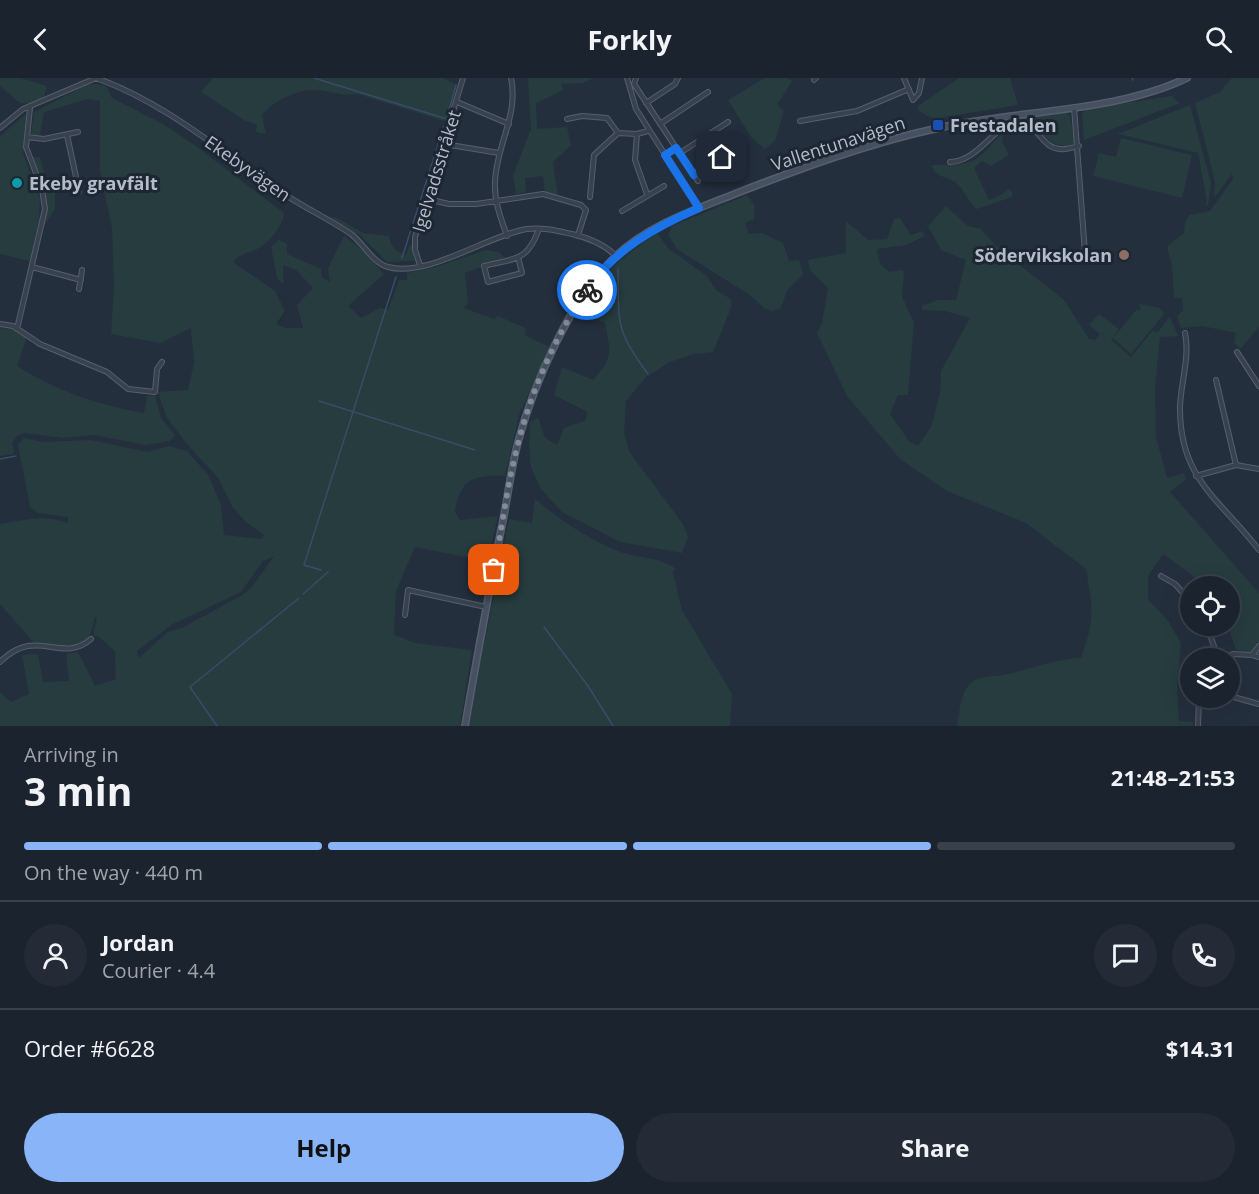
<!DOCTYPE html>
<meta charset="utf-8">
<style>
:root{--surface:#1b232e;--page:#242b36;--text:#f1f3f6;--muted:#a0a4aa;--line:#39404a;--accent:#8ab4f8}
body{margin:0;font-family:"Open Sans",sans-serif;background:var(--page);color:var(--text);height:100vh;display:flex;flex-direction:column;font-size:22px;white-space:nowrap}
*{box-sizing:border-box;margin:0}
p{font-size:20px;color:var(--muted)}
.icon{flex:none;width:33px;height:33px;fill:none;stroke:currentColor;stroke-width:2;stroke-linecap:round;stroke-linejoin:round}
.map{position:relative;height:648px;overflow:hidden}
.drawer{display:flex;flex-direction:column;background:var(--surface);flex:1}
.drawer>*{flex:none}
.fabs{position:absolute;left:1180px;top:498px;display:grid;gap:12px}
.fabs a{display:grid;place-items:center;width:60px;height:60px;border-radius:50%;background:var(--surface);box-shadow:0 6px 24px #0002,0 0 0 2px var(--line);font-size:30px}
.pin{position:absolute;display:grid;place-items:center;width:51px;height:51px;color:#fff;margin:-26px;border-radius:12px;box-shadow:0 3px 9px #0006}
.courier{position:absolute;display:grid;place-items:center;width:60px;height:60px;margin:-30px;border:4px solid #1a73e8;border-radius:50%;background:#fff;color:#222;box-shadow:0 2px 8px #0007}
.head em{font-style:normal;font-weight:700}
.head div{display:flex;flex-direction:column-reverse}
.head{display:flex;align-items:center;justify-content:space-between;height:102px;padding:0 24px}
h1{font-size:39px;font-weight:700;line-height:45px}
.bar{display:grid;grid-template-columns:repeat(4,1fr);gap:9px 6px;align-content:center;height:72px;padding:0 24px}
.bar i{height:8px;border-radius:4px;background:var(--line)}
.bar .selected{background:var(--accent)}
.bar p{grid-column:span 4}
.line{display:flex;align-items:center;gap:15px;padding:0 24px;border-top:2px solid var(--line)}
.line div{flex:1}
.round{display:grid;place-items:center;flex:none;width:63px;height:63px;border-radius:32px;background:var(--page)}
.cta{display:flex;gap:12px;margin-top:auto;padding:12px 24px}
.cta a{flex:1;height:69px;border-radius:36px;background:var(--accent);color:#111;font-size:24px;font-weight:700;line-height:69px;text-align:center}
.cta a+a{background:var(--page);color:var(--text)}
header{display:flex;justify-content:space-between;align-items:center;height:78px;padding:0 24px;background:var(--surface);font-size:27px;font-weight:700}
.map>svg:first-child{display:block}
.green{fill:#263c3f;fill-rule:evenodd}
.lines{fill:none;stroke-linecap:round;stroke-linejoin:round}
.stream{stroke:#394c67;stroke-width:1.5}
.minor-casing{stroke:#565f6c;stroke-width:6}
.secondary-casing{stroke:#565f6c;stroke-width:8}
.minor{stroke:#38414e;stroke-width:4}
.secondary{stroke:#465061;stroke-width:5}
.done{stroke:#828b98;stroke-width:6;stroke-dasharray:0 10.8}
.route{stroke:#1a73e8;stroke-width:8}
.transit-dot{fill:#1a4fb4;stroke:#1d2633;stroke-width:2}
.culture-dot{fill:#0f9aa8;stroke:#1d2633;stroke-width:2}
.education-dot{fill:#8d6e63;stroke:#1d2633;stroke-width:2}
.labels{text-anchor:middle;dominant-baseline:central;stroke-width:6;stroke-linejoin:round;paint-order:stroke}
.poi-label{font-size:18px;font-weight:bold;fill:#b4bcc9;stroke:#1d2633;text-anchor:start}
.street-label{font-size:18px;fill:#b4bcc9;stroke:#1d2633}
</style>
<header><svg class="icon" aria-label="back" viewBox="0 0 24 24"><path d="M15 5l-7 7 7 7"/></svg>Forkly<svg class="icon" aria-label="search" viewBox="0 0 24 24"><circle cx="10" cy="10" r="6"/><path d="M15 15l6 6"/></svg></header>
<div class="map">
<svg width="1259" height="648" viewBox="0 0 1259 648">
<rect width="100%" height="100%" fill="#242f3e"/>
<path class="green" d="M 0,0 L 20,0 L 47,8 L 44,19 L 29,25 L 20,25 L 0,8 Z
M 213,0 L 443,0 L 457,7 L 447,44 L 358,16 C 342,19 327,11 311,12 C 294,13 272,24 262,37 L 266,56 L 256,54 L 257,47 L 244,42 L 201,14 Z
M 528,0 L 594,0 L 582,5 L 561,6 L 563,12 L 536,25 L 537,51 L 567,49 L 571,67 L 553,84 L 558,120 L 545,114 L 543,98 L 525,100 L 526,114 L 516,116 L 513,97 L 531,51 Z
M 765,0 L 787,0 L 792,3 L 777,27 L 784,33 L 775,63 L 765,71 L 751,59 L 728,22 Z
M 959,0 L 1010,0 L 1018,27 L 933,41 L 919,33 L 918,28 Z
M 1232,0 L 1259,0 L 1259,249 L 1240,271 L 1234,265 L 1236,255 L 1202,248 L 1181,250 L 1177,238 L 1183,232 L 1182,220 L 1174,220 L 1172,188 L 1167,169 L 1184,155 L 1185,144 L 1190,137 L 1210,133 L 1233,101 L 1232,96 L 1214,120 L 1215,103 L 1195,25 L 1220,14 Z
M 97,6 L 106,8 L 112,20 L 163,46 L 196,68 L 284,135 C 283,147 270,164 259,170 C 250,175 240,175 233,184 L 275,213 L 285,233 L 276,246 L 285,250 L 303,250 L 297,227 L 313,210 L 296,192 L 283,187 L 283,206 L 277,200 L 271,169 L 279,162 L 287,166 L 287,176 L 321,191 L 322,200 L 330,204 L 328,190 L 344,158 L 364,173 L 384,196 L 348,228 L 361,240 L 380,230 L 388,232 L 399,202 L 407,202 L 407,195 L 436,189 L 486,172 L 499,174 L 505,180 L 465,195 L 468,225 L 464,230 L 494,241 L 498,238 L 525,250 L 526,258 L 550,269 L 519,337 L 505,398 C 474,397 461,400 455,433 L 460,442 L 498,438 L 489,477 L 490,484 L 415,469 L 396,513 L 394,557 L 415,565 L 472,572 L 460,648 L 0,648 L 0,614 L 11,624 L 29,616 L 22,577 L 38,576 L 43,604 L 69,603 L 66,576 L 78,574 L 95,608 L 116,601 L 115,573 L 98,558 L 93,558 L 97,539 L 95,539 C 93,546 91,558 87,562 C 76,575 48,568 34,565 L 0,526 L 0,446 C 27,442 41,436 68,445 L 68,439 L 38,435 L 30,429 L 18,367 L 24,360 L 43,364 L 91,362 L 148,374 L 169,368 L 187,373 L 209,398 L 221,427 L 224,457 L 261,461 L 264,457 L 247,445 L 233,430 L 218,400 L 186,365 L 166,338 L 158,314 L 188,312 L 194,285 L 191,250 L 160,265 L 111,256 L 114,207 L 112,150 L 100,94 L 100,23 L 88,21 L 44,34 L 40,58 L 31,57 L 34,34 L 87,7 ZM 274,478 L 252,509 L 242,517 L 182,550 L 168,554 L 139,580 L 137,573 L 173,546 L 241,514 L 263,483 Z
M 1171,18 L 1180,25 L 1084,62 L 1082,35 L 1087,31 Z
M 1190,27 L 1211,105 L 1208,127 L 1205,128 L 1207,124 L 1198,75 L 1118,56 Z
M 1065,34 L 1070,38 L 1075,65 C 1050,76 1043,50 1024,40 Z
M 26,36 L 23,75 L 40,121 L 39,141 L 30,183 L 0,176 L 0,58 Z
M 1018,47 L 1003,58 L 1002,63 L 1009,77 L 991,88 L 982,83 L 974,90 L 989,122 L 1003,116 L 1008,111 L 1012,114 L 1012,119 L 977,131 C 967,125 965,110 955,104 C 946,98 934,99 932,87 C 945,87 963,88 974,82 C 991,73 998,52 1018,47 Z
M 1121,60 L 1192,77 L 1182,120 L 1093,98 L 1099,75 L 1116,79 Z
M 33,79 L 40,79 L 47,105 L 55,114 L 55,130 L 45,147 L 46,120 Z
M 747,117 L 754,127 L 754,141 L 745,145 L 749,156 L 762,155 L 783,165 L 789,183 L 799,182 L 803,196 L 787,213 L 781,230 L 773,233 L 764,230 L 750,217 L 678,172 L 668,157 L 672,148 Z
M 946,128 L 968,148 L 981,151 L 996,168 L 1064,222 L 1089,261 L 1095,262 L 1100,256 L 1089,247 L 1099,236 L 1119,251 L 1111,262 L 1131,279 L 1153,252 L 1157,255 L 1170,239 L 1178,258 L 1160,259 L 1155,311 L 1156,359 L 1167,400 L 1184,395 L 1186,401 L 1170,414 L 1259,515 L 1259,575 L 1236,572 L 1228,548 L 1230,508 L 1203,508 L 1191,496 L 1163,476 L 1148,498 L 1148,521 L 1169,544 L 1181,566 L 1177,609 L 1179,643 L 1193,644 L 1193,648 L 957,648 C 959,638 960,620 966,611 C 977,595 992,600 1008,596 C 1034,590 1055,581 1081,580 C 1095,541 1093,531 1086,491 L 1026,445 L 947,413 L 900,381 L 847,318 L 817,255 L 822,245 L 828,210 L 810,192 L 808,182 L 846,175 L 846,143 L 868,162 L 887,161 L 894,141 L 900,140 L 911,157 L 922,153 L 925,158 L 906,167 L 877,171 L 880,186 L 889,194 L 902,192 L 904,194 L 902,218 L 914,245 L 908,317 L 898,317 L 890,336 L 909,363 L 918,368 L 932,347 L 940,314 L 941,293 L 970,240 L 945,233 L 922,232 L 922,228 L 938,222 L 956,222 L 966,182 L 941,172 L 928,148 Z
M 322,137 L 339,141 L 363,155 L 389,158 C 391,168 396,175 406,177 L 411,164 L 415,183 L 387,184 L 361,158 Z
M 657,155 L 668,170 L 707,198 L 716,212 L 731,221 L 731,230 L 713,274 L 693,276 L 670,284 L 646,299 L 626,323 L 624,355 L 630,375 L 683,446 L 688,459 L 682,475 L 620,464 L 562,434 L 541,411 L 531,389 L 529,369 L 530,344 L 538,339 L 545,360 L 557,367 L 564,350 L 585,343 L 588,334 L 554,317 L 562,289 L 593,302 C 613,279 611,275 605,245 L 598,242 C 596,236 592,229 593,224 C 598,193 635,172 657,155 Z
M 1139,226 L 1160,230 L 1164,236 L 1131,276 L 1113,260 L 1137,231 L 1141,233 Z
M 0,250 L 13,251 L 27,259 L 17,288 C 57,313 98,327 144,335 L 147,318 L 155,317 L 161,340 L 175,357 L 170,363 L 145,367 L 94,357 L 63,360 L 24,355 L 17,358 L 12,365 L 14,376 L 0,378 Z
M 535,421 C 560,442 587,460 618,473 C 638,481 657,478 675,490 L 673,495 L 682,532 L 732,616 L 730,648 L 468,648 L 509,441 L 532,445 Z"/>
<g class="lines">
<path class="stream" d="M 314,0 L 447,41
M 1132,0 L 1133,2
M 446,42 L 456,7
M 402,180 L 444,48
M 618,190 C 619,244 614,251 648,296
M 319,323 L 475,372
M 0,381 L 16,378
M 321,492 L 304,487 L 396,199
M 303,516 L 328,494
M 544,549 L 588,608 L 613,648
M 217,648 L 190,609 L 299,520"/>
<defs>
<path id="minor" d="M 627,0 L 636,31 L 699,130
M 636,0 L 634,6 L 698,103
M 904,0 L 913,22 L 919,15 L 922,0
M 814,2 L 816,0
M 457,24 L 509,46
M 646,25 L 675,6 L 678,0
M 1074,29 L 1085,175 L 1092,183
M 567,41 L 582,38 L 607,40 L 618,55
M 800,43 L 857,33 L 909,11
M 660,46 L 708,14
M 0,50 L 23,31 L 96,0 C 166,25 220,73 281,114 C 303,129 329,141 351,156 C 363,165 373,185 388,189 C 428,200 488,157 527,151 C 542,149 558,153 572,156 C 589,160 604,166 616,178
M 67,57 L 79,113
M 27,59 L 44,61 L 78,54
M 444,66 L 499,75
M 680,75 L 728,44
M 665,77 L 676,70
M 950,84 C 980,83 993,46 1018,45 C 1039,44 1040,70 1060,71 C 1066,72 1073,69 1079,68
M 694,97 L 736,70 L 741,71
M 647,116 L 635,82 L 637,56 L 648,53
M 590,119 L 594,77 L 618,55 L 637,56
M 427,121 L 449,126 L 476,126 L 543,116 L 581,127 L 586,132 L 578,157
M 622,133 L 664,108
M 507,158 C 501,141 494,123 495,104 C 496,68 519,37 511,0
M 518,179 L 522,195 L 488,204 L 484,188 C 515,180 527,184 539,151
M 420,187 L 415,172 L 415,159 L 463,0
M 32,189 L 81,202
M 79,211 L 82,192
M 0,246 L 13,248 L 40,266 L 107,294 L 128,311 L 155,314 L 157,291 L 162,284
M 17,251 L 45,131 L 42,111 L 26,69 L 30,30
M 1185,255 C 1190,277 1181,305 1180,328 C 1179,401 1219,420 1259,472
M 1237,274 L 1259,308
M 1216,302 L 1236,387
M 1196,398 L 1236,387 L 1259,391
M 1161,498 L 1175,506 L 1191,524
M 405,537 L 408,512 L 486,529
M 1207,548 L 1218,580
M 1252,577 L 1259,579
M 1221,580 L 1233,576 L 1252,577 L 1259,568
M 0,584 C 37,547 61,587 91,561
M 1230,618 L 1259,626
M 1198,648 L 1199,620"/>
<path id="secondary" d="M 465,648 C 476,584 488,520 500,457 C 507,426 510,395 518,364 C 534,305 570,222 615,179 C 648,147 695,132 737,115 C 804,89 872,64 943,49 C 1020,32 1117,34 1187,0"/>
</defs>
<use href="#minor" class="minor-casing"/>
<use href="#secondary" class="secondary-casing"/>
<use href="#minor" class="minor"/>
<use href="#secondary" class="secondary"/>
</g>
<g class="lines">
<path class="done" d="M 494,492 C 502,450 507,407 518,366 C 531,313 556,257 587,212"/>
<path class="route" d="M 587,212 C 614,172 655,149 699,130 L 665,77 L 676,70 L 694,97 L 722,79"/>
</g>
<rect class="transit-dot" x="932" y="41" width="12" height="12" rx="3"/>
<circle class="culture-dot" cx="17" cy="105" r="6"/>
<circle class="education-dot" cx="1124" cy="177" r="6"/>
<g class="labels">
<g class="poi-label">
<text x="950" y="47">Frestadalen</text>
<text x="29" y="105">Ekeby gravfält</text>
<text x="1112" y="177" text-anchor="end">Södervikskolan</text>
</g>
<g class="street-label">
<text transform="translate(838 65) rotate(-18)">Vallentunavägen</text>
<text transform="translate(248 90) rotate(35)">Ekebyvägen</text>
<text transform="translate(436 93) rotate(-73)">Igelvadsstråket</text>
</g>
</g>
</svg>
<div class="fabs">
<a><svg class="icon" aria-label="locate" viewBox="0 0 24 24"><circle cx="12" cy="12" r="6"/><path d="M12 2v4M12 18v4M2 12h4M18 12h4"/></svg></a>
<a><svg class="icon" aria-label="layers" viewBox="0 0 24 24"><path d="M12 4l9 5-9 5-9-5zM3 14l9 5 9-5"/></svg></a>
</div>
<div class="pin" style="left:494px;top:492px;background:#ea580c"><svg class="icon" aria-label="bag" viewBox="0 0 24 24"><path d="M5 8h14l-1 12H6zM9 8a3 3 0 0 1 6 0"/></svg></div>
<div class="pin" style="left:722px;top:79px;background:#1f2937"><svg class="icon" aria-label="home" viewBox="0 0 24 24"><path d="M3 11l9-7 9 7M6 9v11h12V9"/></svg></div>
<div class="courier" style="left:587px;top:212px"><svg class="icon" aria-label="bike" viewBox="0 0 24 24"><circle cx="6" cy="16" r="4"/><circle cx="18" cy="16" r="4"/><path d="M6 16l4-8h5l3 8M10 8l3 8H6M13 5h3"/></svg></div>
</div>
<section class="drawer">
<div class="head"><div><h1>3 min</h1><p>Arriving in</p></div><em>21:48–21:53</em></div>
<div class="bar"><i class="selected"></i><i class="selected"></i><i class="selected"></i><i></i><p>On the way · 440 m</p></div>
<div class="line" style="height:108px"><a class="round"><svg class="icon" aria-label="person" viewBox="0 0 24 24"><circle cx="12" cy="8" r="4"/><path d="M4 21q1-7 8-7t8 7"/></svg></a><div><b>Jordan</b><p>Courier · 4.4</p></div><a class="round"><svg class="icon" aria-label="chat" viewBox="0 0 24 24"><path d="M4 5h16v11H9l-5 4z"/></svg></a><a class="round"><svg class="icon" aria-label="phone" viewBox="0 0 24 24"><path d="M5 4h4l2 5-3 2q2 4 5 5l2-3 5 2v4C11 20 4 13 5 4z"/></svg></a></div>
<div class="line" style="height:78px"><div>Order #6628</div><b>$14.31</b></div>
<div class="cta"><a>Help</a><a>Share</a></div>
</section>
